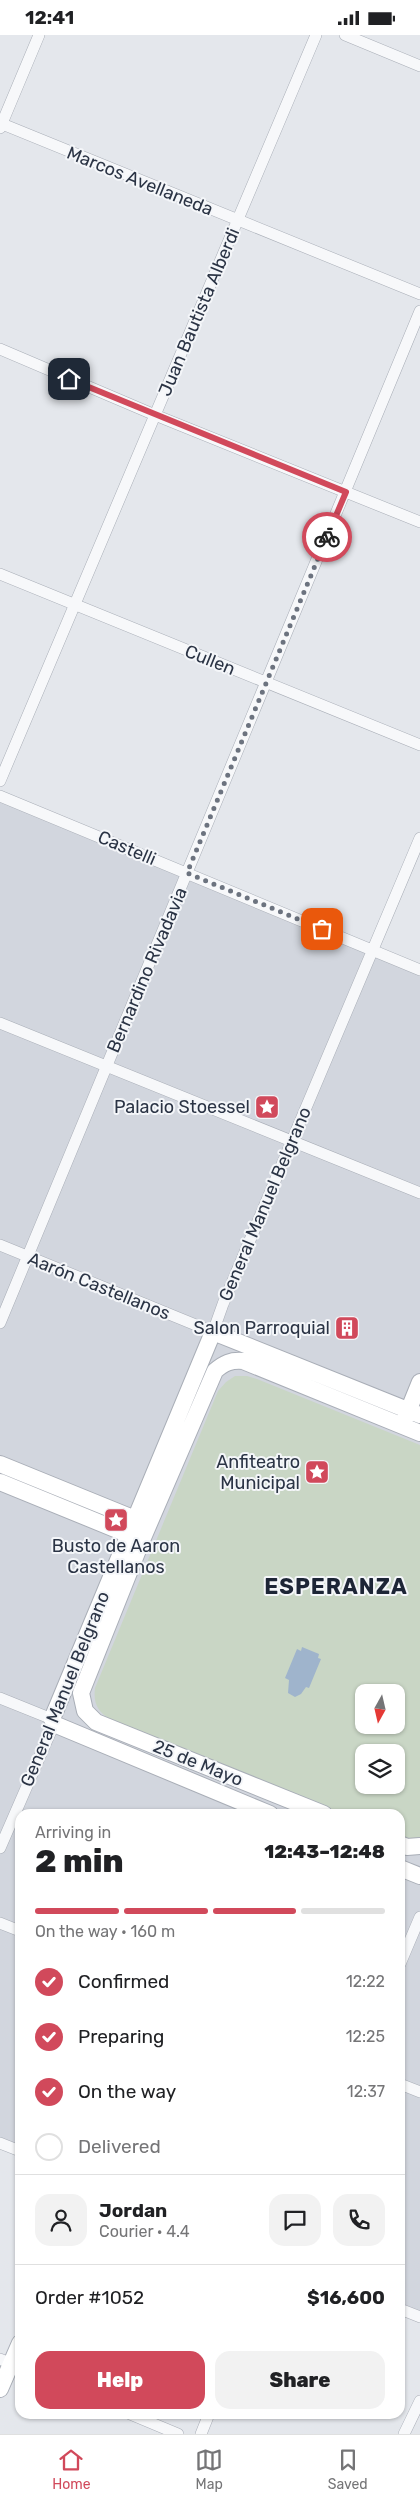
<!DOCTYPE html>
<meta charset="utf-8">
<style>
:root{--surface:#fff;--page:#f2f2f2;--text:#202124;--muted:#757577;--line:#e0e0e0;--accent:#d1495b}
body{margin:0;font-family:Rubik,sans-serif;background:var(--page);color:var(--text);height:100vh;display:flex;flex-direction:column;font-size:19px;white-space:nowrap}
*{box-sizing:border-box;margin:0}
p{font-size:16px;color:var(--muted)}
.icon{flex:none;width:28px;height:28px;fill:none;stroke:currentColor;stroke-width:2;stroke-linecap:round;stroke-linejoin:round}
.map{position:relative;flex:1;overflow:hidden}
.side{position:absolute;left:15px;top:1774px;width:390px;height:610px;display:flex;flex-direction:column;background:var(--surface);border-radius:15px;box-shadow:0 1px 4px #0004}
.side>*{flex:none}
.needle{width:32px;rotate:188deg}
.fabs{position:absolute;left:355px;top:1649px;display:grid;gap:10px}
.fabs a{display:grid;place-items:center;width:50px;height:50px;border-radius:10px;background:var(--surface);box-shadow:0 1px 4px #0004;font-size:25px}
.pin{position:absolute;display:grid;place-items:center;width:42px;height:42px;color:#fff;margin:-21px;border-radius:10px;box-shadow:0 2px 8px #0006}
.courier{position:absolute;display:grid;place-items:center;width:50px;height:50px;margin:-25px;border:4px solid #d1495b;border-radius:50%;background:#fff;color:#222;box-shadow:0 1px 6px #0007}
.head em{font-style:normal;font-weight:800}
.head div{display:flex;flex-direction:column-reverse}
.head{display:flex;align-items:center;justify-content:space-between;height:85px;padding:0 20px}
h1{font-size:32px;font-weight:800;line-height:38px}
.bar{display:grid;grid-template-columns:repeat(4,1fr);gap:8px 5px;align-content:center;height:60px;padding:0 20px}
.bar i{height:6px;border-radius:4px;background:var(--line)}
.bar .active{background:var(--accent)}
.bar p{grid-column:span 4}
.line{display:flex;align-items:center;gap:12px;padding:0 20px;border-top:1px solid var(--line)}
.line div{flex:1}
.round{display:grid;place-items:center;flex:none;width:52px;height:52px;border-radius:15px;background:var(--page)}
ol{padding:0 20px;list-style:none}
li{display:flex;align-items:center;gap:15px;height:55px}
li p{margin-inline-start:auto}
li .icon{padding:5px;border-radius:50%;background:var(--accent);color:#fff;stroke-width:4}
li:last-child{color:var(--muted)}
li i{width:28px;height:28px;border:2px solid var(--line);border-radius:50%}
.primary-button{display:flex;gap:10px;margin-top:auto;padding:10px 20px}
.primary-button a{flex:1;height:58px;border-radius:15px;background:var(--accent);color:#fff;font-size:20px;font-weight:800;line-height:58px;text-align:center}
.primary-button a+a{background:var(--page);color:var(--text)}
.status{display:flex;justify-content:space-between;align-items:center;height:35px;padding:0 25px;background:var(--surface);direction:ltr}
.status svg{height:14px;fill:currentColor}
.tab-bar{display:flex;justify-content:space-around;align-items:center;height:70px;border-top:1px solid var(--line);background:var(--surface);font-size:14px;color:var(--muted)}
.tab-bar a{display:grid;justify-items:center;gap:2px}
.tab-bar .active{color:var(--accent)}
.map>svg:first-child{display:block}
.built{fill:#d2d6de;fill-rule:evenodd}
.green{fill:#c9d6c5;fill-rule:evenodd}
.water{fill:#9fb4cc}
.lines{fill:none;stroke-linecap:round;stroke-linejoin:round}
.minor-casing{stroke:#a9aeb7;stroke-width:12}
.secondary-casing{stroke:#a9aeb7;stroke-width:18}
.minor{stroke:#f7f8fa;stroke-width:11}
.secondary{stroke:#fff;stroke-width:16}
.done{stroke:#6c737f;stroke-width:5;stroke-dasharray:0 9}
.route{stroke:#d1495b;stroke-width:6}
.labels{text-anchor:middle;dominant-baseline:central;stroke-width:4;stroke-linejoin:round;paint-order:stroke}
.street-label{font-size:18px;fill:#2b3445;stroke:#f4f6f9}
.poi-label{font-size:18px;fill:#2b3445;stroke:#f4f6f9;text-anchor:end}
.district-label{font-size:22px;font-weight:bold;letter-spacing:1px;fill:#1d2536;stroke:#f4f6f9}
</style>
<div class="status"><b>12:41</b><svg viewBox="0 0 49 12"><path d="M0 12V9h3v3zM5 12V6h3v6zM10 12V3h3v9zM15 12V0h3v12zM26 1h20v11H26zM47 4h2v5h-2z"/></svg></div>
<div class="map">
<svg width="420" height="2399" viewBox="0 0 420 2399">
<rect width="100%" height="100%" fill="#e4e7ec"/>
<path class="built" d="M 0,761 L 420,936 L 420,2282 L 400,2274 L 400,1779 L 20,1779 L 20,2114 L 0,2106 ZM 364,1658 L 396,1658 L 396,1690 L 364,1690 ZM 364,1718 L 396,1718 L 396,1750 L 364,1750 Z"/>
<path class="green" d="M 235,1341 L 247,1341 L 257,1344 L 420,1410 L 420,1802 L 413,1804 L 400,1801 L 400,1779 L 344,1779 L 111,1685 C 98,1677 93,1669 95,1653 L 218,1356 L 226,1347 ZM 364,1658 L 396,1658 L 396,1690 L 364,1690 ZM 364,1718 L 396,1718 L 396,1750 L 364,1750 Z"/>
<path class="water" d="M 302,1612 L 319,1619 L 318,1623 L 321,1624 L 309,1653 L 306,1652 L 301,1659 L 295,1662 L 288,1658 L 289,1645 L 285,1643 L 297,1614 L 301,1616 Z"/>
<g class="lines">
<defs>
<path id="minor" d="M 345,0 L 420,31
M 0,88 L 420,259
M 0,93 L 39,0
M 0,314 L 155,380 L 420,487
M 0,539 L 420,710
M 0,746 L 316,0
M 0,761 L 420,935
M 0,988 L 420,1158
M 0,1210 L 213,1297 L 223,1269 L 420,803
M 0,1288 L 420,276
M 0,1663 L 52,1684
M 0,1813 L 54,1689
M 0,1888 L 20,1896
M 400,1929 L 420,1882
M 400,2049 L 420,2057
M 0,2108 L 20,2116
M 400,2274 L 420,2282
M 0,2324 L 20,2332
M 130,2379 L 178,2399
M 201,2399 L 209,2379
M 404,2399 L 420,2366"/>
<path id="secondary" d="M 405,1384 L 420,1347
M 0,1429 L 145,1488
M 0,1447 L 137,1503
M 270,1779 L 54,1689 L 52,1684 L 213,1297 L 420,1380
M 324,1779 L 96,1687 L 85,1676 L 81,1658 L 142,1505 L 215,1336 C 224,1328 231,1325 243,1326 L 420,1398
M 400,1809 L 407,1812 L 420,1811
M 400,1833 L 420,1841
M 0,2354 L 20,2308"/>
</defs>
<use href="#minor" class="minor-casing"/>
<use href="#secondary" class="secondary-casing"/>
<use href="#minor" class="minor"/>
<use href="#secondary" class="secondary"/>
</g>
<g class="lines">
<path class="done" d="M 322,894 L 187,838 L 327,502"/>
<path class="route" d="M 69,344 L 346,457 L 327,502"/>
</g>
<defs>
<symbol id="sight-square" viewBox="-11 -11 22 22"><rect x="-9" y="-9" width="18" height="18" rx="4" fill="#d1495b" stroke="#f4f6f9"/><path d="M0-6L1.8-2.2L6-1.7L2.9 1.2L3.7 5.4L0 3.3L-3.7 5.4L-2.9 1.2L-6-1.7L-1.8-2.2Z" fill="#fff"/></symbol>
<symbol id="building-square" viewBox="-11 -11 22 22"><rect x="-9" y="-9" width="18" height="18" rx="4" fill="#d1495b" stroke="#f4f6f9"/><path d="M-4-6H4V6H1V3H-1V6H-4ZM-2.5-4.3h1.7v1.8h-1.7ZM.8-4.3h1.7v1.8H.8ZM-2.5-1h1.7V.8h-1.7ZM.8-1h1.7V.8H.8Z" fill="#fff"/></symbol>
</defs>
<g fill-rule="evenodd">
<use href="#sight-square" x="253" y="1058" width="28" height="28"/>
<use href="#building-square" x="333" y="1279" width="28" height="28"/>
<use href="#sight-square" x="303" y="1423" width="28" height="28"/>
<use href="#sight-square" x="102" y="1471" width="28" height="28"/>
</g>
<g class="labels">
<g class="street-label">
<text transform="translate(140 146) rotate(22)">Marcos Avellaneda</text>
<text transform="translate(199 277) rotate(-67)">Juan Bautista Alberdi</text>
<text transform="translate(210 625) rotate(22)">Cullen</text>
<text transform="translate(127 813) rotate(23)">Castelli</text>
<text transform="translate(147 935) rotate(-67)">Bernardino Rivadavia</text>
<text transform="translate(265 1169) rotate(-67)">General Manuel Belgrano</text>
<text transform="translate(99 1251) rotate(22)">Aarón Castellanos</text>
<text transform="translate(65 1654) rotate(-68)">General Manuel Belgrano</text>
<text transform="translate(198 1728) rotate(22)">25 de Mayo</text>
</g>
<g class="poi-label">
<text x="250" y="1072">Palacio Stoessel</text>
<text x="330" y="1293">Salon Parroquial</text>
<text x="300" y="1427">Anfiteatro<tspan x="300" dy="21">Municipal</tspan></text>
<text x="116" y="1511" text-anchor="middle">Busto de Aaron<tspan x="116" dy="21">Castellanos</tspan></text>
</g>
<g class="district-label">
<text x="336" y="1551">ESPERANZA</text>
</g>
</g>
</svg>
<div class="fabs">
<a><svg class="needle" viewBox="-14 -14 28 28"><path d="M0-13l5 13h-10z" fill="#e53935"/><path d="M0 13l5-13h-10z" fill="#757577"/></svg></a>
<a><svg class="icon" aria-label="layers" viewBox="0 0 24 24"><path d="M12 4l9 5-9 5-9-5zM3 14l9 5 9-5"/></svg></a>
</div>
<div class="pin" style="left:322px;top:894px;background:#ea580c"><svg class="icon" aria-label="bag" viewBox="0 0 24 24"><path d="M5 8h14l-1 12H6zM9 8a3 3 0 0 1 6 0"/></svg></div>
<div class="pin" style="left:69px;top:344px;background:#1f2937"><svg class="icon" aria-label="home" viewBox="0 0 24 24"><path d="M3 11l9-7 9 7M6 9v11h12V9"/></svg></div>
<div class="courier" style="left:327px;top:502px"><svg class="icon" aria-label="bike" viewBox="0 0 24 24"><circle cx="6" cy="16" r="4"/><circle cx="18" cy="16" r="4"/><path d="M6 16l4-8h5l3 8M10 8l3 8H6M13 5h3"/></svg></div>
<section class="side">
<div class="head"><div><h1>2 min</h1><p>Arriving in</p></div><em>12:43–12:48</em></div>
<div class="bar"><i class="active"></i><i class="active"></i><i class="active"></i><i></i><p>On the way · 160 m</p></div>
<ol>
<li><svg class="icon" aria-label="check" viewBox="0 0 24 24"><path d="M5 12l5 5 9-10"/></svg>Confirmed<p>12:22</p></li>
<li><svg class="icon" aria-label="check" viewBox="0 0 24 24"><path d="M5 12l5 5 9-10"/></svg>Preparing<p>12:25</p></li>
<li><svg class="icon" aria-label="check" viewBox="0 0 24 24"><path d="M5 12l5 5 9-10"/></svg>On the way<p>12:37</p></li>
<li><i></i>Delivered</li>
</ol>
<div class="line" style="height:90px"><a class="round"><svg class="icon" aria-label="person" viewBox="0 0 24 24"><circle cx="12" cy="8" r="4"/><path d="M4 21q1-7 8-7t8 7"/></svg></a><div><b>Jordan</b><p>Courier · 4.4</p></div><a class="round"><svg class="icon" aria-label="chat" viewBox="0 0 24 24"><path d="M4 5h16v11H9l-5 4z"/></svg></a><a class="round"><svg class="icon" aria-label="phone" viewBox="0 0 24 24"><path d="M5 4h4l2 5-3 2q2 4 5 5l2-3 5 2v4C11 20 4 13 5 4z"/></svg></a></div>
<div class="line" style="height:65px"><div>Order #1052</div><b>$16,600</b></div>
<div class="primary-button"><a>Help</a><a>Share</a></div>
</section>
</div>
<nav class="tab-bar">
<a class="active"><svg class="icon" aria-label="home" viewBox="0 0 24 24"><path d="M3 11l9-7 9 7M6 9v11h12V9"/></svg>Home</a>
<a><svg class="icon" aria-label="map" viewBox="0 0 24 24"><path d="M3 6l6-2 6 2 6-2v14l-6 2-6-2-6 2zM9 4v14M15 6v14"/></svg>Map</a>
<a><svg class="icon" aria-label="saved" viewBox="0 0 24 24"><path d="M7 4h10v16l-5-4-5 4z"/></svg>Saved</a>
</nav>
